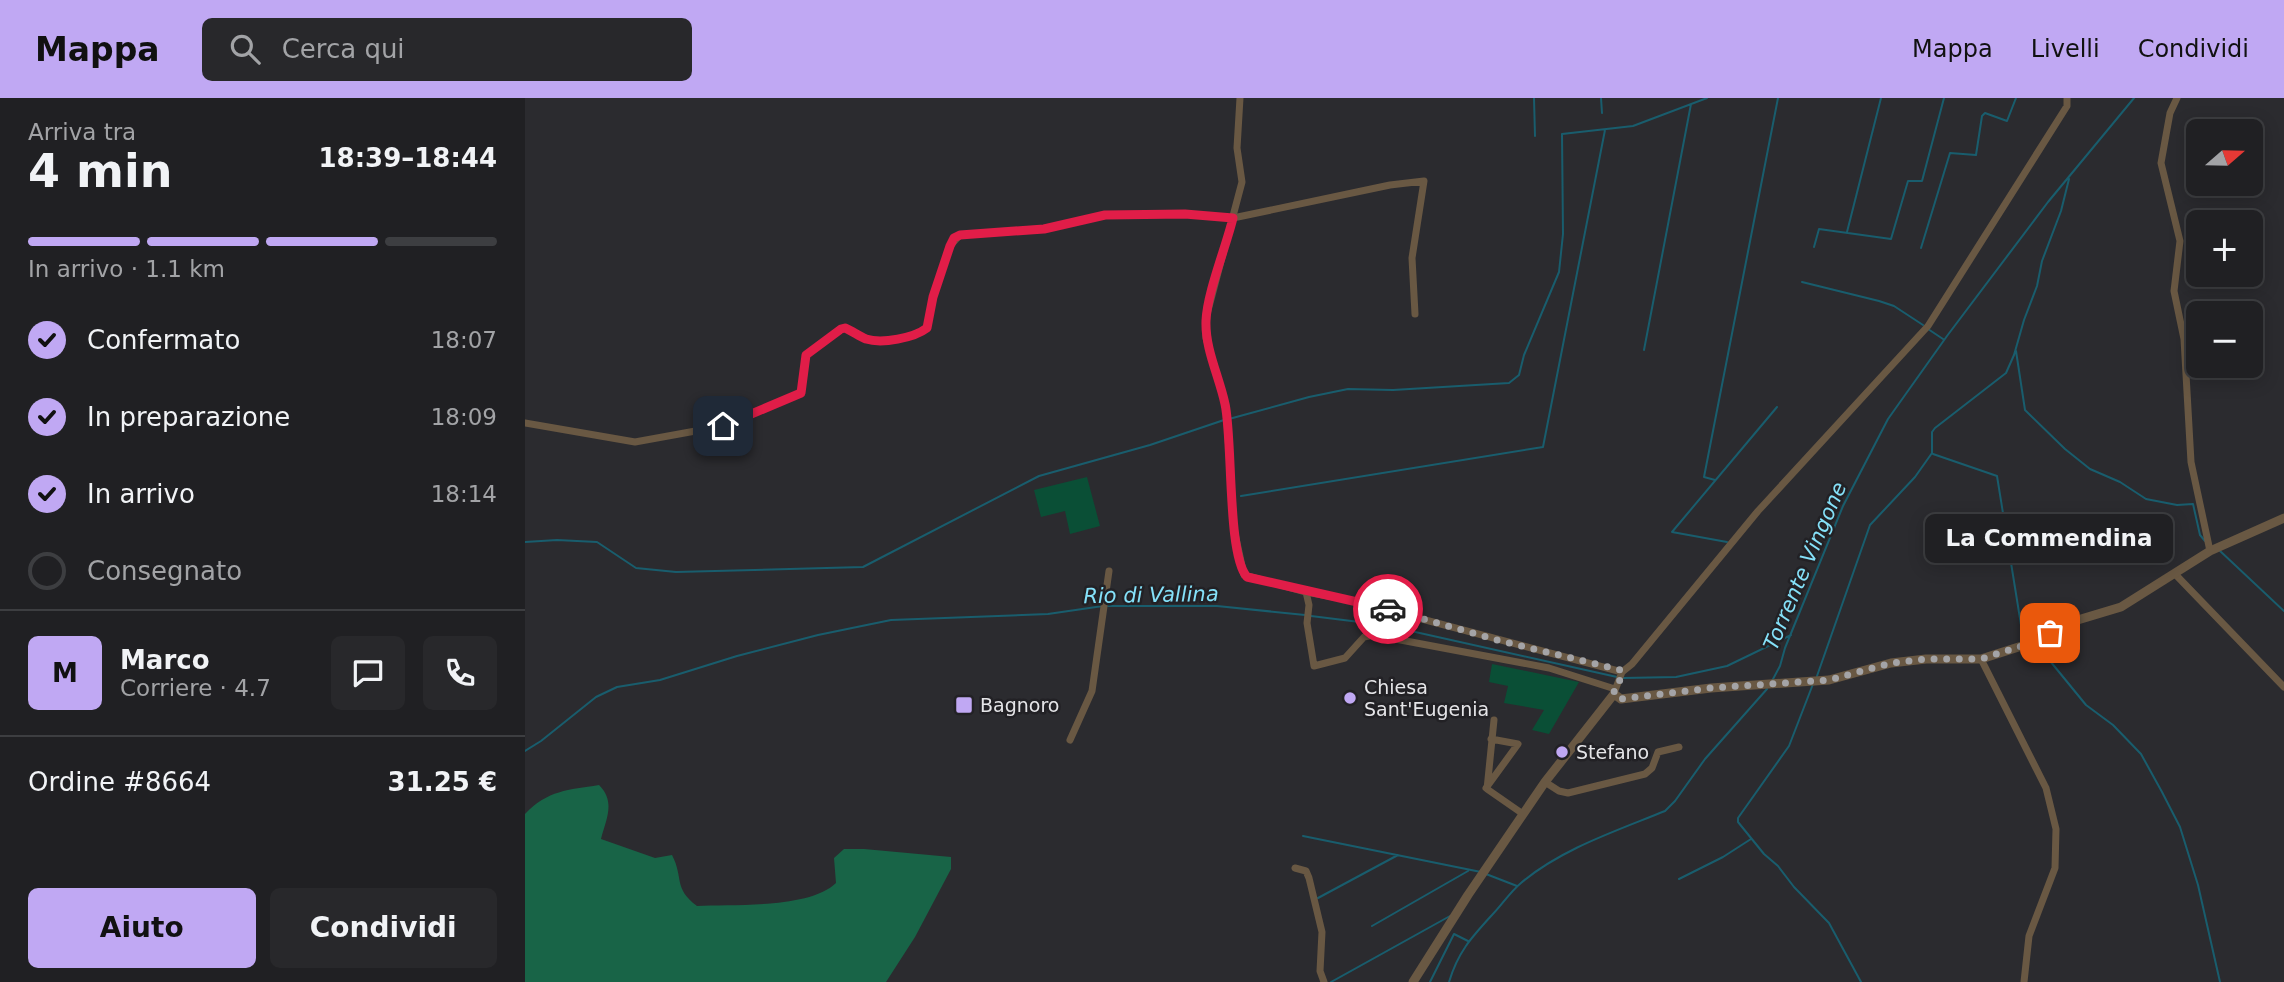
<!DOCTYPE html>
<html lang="it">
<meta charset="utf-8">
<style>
:root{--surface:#202023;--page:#28282b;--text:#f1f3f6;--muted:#a2a3a6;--line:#3d3e41;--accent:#c0a8f3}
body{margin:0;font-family:"DejaVu Sans",sans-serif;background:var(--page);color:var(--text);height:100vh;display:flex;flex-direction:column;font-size:26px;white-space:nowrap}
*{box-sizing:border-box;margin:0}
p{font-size:23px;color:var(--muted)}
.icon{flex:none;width:38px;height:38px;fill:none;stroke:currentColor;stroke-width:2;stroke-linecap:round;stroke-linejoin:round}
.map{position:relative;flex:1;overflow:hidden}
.drawer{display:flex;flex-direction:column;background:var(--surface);width:525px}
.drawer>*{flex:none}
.needle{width:46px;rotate:70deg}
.fabs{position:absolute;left:1661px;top:21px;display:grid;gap:14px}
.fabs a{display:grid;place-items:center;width:77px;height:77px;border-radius:10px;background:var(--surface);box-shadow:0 4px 18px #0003,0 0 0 2px var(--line);font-size:35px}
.pin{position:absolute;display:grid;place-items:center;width:60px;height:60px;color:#fff;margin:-30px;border-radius:14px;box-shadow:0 4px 10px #0006}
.courier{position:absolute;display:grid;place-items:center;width:70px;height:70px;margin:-35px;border:5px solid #e11d48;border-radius:50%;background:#fff;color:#222;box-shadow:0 2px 9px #0007}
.bubble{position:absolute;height:49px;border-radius:10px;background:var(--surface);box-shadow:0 4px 18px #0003,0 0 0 2px var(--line);font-size:23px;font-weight:700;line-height:49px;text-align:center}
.headline em{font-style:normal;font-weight:700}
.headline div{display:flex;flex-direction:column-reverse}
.headline{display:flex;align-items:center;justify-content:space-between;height:119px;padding:0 28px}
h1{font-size:46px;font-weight:700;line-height:52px}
.bar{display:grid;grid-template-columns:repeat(4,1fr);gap:10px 7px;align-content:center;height:84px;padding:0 28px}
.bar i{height:9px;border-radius:5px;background:var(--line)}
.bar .active{background:var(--accent)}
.bar p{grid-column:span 4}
.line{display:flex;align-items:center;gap:18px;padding:0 28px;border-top:2px solid var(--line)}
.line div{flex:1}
.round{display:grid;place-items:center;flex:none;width:74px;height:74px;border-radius:10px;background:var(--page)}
ol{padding:0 28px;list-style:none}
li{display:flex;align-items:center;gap:21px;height:77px}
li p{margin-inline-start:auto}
li .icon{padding:7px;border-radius:50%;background:var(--accent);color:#111;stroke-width:4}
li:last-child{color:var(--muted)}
li i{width:38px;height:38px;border:4px solid var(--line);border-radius:50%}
.primary-button{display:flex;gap:14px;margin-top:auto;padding:14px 28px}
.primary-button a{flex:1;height:80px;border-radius:10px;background:var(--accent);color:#111;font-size:28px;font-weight:700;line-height:80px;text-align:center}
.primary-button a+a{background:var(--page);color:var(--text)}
header{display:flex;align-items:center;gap:42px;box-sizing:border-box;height:98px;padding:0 35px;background:var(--accent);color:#111}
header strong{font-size:33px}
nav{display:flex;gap:38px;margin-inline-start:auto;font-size:24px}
.search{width:490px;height:63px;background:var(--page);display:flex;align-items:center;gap:18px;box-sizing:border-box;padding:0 24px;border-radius:10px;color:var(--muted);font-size:26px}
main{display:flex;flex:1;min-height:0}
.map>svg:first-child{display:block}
.green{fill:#0a4f36}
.forest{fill:#186447}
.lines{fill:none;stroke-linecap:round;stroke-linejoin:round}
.stream{stroke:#195d6d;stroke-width:2}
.minor{stroke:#695843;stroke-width:7}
.tertiary{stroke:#695843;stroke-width:9}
.done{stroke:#a4a4a7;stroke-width:7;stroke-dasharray:0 12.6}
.route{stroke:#e11d48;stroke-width:9}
.poi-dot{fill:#c0a8f3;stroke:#222125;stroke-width:2.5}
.labels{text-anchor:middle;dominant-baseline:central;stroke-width:5;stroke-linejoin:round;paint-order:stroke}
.poi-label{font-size:19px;fill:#e5e5e8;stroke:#222125;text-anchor:start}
.water-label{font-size:21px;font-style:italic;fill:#85e1f9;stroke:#222125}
</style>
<header>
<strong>Mappa</strong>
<div class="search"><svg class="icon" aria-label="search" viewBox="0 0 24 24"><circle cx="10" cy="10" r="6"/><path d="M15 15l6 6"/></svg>Cerca qui</div>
<nav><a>Mappa</a><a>Livelli</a><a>Condividi</a></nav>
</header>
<main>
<section class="drawer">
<div class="headline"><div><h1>4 min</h1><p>Arriva tra</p></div><em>18:39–18:44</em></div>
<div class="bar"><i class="active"></i><i class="active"></i><i class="active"></i><i></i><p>In arrivo · 1.1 km</p></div>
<ol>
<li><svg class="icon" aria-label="check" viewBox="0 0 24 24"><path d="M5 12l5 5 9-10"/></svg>Confermato<p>18:07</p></li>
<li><svg class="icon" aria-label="check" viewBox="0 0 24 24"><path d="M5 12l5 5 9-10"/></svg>In preparazione<p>18:09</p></li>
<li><svg class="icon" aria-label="check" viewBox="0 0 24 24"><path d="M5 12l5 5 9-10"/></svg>In arrivo<p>18:14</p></li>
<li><i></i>Consegnato</li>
</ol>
<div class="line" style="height:126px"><b class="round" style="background:var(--accent);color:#111">M</b><div><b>Marco</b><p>Corriere · 4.7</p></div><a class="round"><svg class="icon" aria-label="chat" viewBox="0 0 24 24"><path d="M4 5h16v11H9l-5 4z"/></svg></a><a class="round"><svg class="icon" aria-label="phone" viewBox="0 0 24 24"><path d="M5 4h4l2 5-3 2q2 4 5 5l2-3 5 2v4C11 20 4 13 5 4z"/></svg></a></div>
<div class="line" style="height:91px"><div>Ordine #8664</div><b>31.25 €</b></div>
<div class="primary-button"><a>Aiuto</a><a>Condividi</a></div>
</section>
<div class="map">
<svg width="1759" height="884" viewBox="0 0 1759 884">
<rect width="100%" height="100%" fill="#2b2b2f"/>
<path class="green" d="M 562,379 L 575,428 L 545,436 L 540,413 L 516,419 L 509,392 Z
M 967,566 L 1054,584 L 1024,636 L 1007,632 L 1019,612 L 979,605 L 983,588 L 964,584 Z"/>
<path class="forest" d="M 74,687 C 91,704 81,721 76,741 L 130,760 L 147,757 C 159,780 148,790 172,808 C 208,806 284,811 311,785 L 309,760 L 319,751 L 339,751 L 426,759 L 426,771 L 390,839 L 361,884 L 0,884 L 0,716 C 23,692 43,692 74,687 Z"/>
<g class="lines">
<path class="stream" d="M 1009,0 L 1010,38
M 1076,0 L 1077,15
M 1322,134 L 1356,0
M 1289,149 L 1294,131 L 1366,141 L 1383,83 L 1397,83 L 1419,0
M 1396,150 L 1425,55 L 1451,57 L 1457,18 L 1460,15 L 1482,23 L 1491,0
M 1277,184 L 1354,203 L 1369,208 L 1398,227
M 1403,231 L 1418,241
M 1119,252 L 1166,6
M 1491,253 L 1500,312 L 1540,351 L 1565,371 L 1595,384 L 1621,401 L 1652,407 L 1668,406 L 1675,437 L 1680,443
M 704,321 L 784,299 L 823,291 L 868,292 L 984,285 L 994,277 L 999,257 L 1034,174 L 1038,136 L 1037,36 L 1108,28 L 1182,0
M 1408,356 L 1472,378 L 1497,533 L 1505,541
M 1190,382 L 1179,379 L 1253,0
M 716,398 L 1018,349 L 1080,32
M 0,444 L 32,442 L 72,444 L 111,470 L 151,474 L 338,469 L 514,378 L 625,347 L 699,322
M 1202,444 L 1147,434 L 1252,309
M 1694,452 L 1759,513
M 583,508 L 692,508 L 780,517
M 786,518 L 859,527 L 1092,579
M 1512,547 L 1561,607 L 1588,627 L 1616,656 L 1637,694 L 1655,729 L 1673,787 L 1695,884
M 1292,578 L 1345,427 L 1390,379 L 1407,355 L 1407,334 L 1410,330 L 1481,275 L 1489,257 L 1499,222 L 1512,188 L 1517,163 L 1536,113 L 1544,81
M 1098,580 L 1151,579 L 1202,568 L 1266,537
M 1247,583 L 1255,568 L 1260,550 L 1318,408 L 1363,321 L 1422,238 L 1523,104 L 1609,0
M 1288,586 L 1264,648 L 1213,720 L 1213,724 L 1239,756 L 1253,768 L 1269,789 L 1304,825 L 1336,884
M 0,653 L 16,643 L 71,599 L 92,589 L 135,582 L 212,558 L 293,537 L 366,522 L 523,516 L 578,508
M 778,738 L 956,774
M 961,776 L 992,788
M 1154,781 L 1198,759 L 1226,741
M 793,800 L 873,757
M 847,828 L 943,773
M 806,884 L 925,818
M 905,884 L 929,836 L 943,843
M 924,884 C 933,854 946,840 967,817 C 977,807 985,794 996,785 C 1036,751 1091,733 1140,713 L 1150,703 L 1180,661 L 1242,591"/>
<path class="minor" d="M 715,0 L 712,50 L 717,84 L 681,220 L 681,240 L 701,308 L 709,431 L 719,477 L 781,494 L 825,502 L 1097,574
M 1652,0 L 1645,15 L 1636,65 L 1655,143 L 1649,193 L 1659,241 L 1666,364 L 1685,453
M 0,325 L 110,344 L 198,328 L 276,295 L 281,257 L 316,231 L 320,230 C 327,233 334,238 341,241 C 357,246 389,240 402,230 L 408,199 L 425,148 L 435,137 L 519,131 L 580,117 L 660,116 L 708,120 L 865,87 L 899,83 L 887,160 L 890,216
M 1650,476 L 1759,589
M 781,494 L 784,507 L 782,525 L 789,568 L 820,560 L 839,539 L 849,537 L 1024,570 L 1090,591
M 1456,561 L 1521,690 L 1531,731 L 1530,770 L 1504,838 L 1499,884
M 1097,574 L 1107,566 L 1233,413 L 1403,228 L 1542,8 L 1542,0
M 1089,595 L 1097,574
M 969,622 L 962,691 L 998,716
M 545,642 L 567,593 L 584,473
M 1020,684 L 1034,693 L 1043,695 L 1120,676 L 1127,670 L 1133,654 L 1154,649
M 961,690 L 993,646 L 966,641
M 770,770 L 781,773 L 784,780 L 797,834 L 795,873 L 799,884"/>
<path class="tertiary" d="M 888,884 L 943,797 L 1020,684 L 1089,596 L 1096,601 L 1186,590 L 1304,582 L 1366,565 L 1401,561 L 1456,561 L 1503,546 L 1546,524 L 1596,509 L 1685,453 L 1759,420"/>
</g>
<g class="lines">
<path class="done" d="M 863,511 L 976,543 L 1096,572 L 1097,578 L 1089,593 L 1091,599 L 1096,601 L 1186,590 L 1304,582 L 1366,565 L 1401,561 L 1456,561 L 1503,546 L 1525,535"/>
<path class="route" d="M 198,328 L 276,295 L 281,257 L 316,231 L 320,230 C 327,233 334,238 341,241 C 357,246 389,240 402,230 L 408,199 L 425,148 L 429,140 L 435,137 L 519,131 L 580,117 L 660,116 L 708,120 C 701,149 682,195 681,223 C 680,251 694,278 700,306 C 708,342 702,457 722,479 L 863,511"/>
</g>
<g class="poi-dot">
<circle cx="825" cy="600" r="7"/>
<rect x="430" y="598" width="18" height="18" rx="3.5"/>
<circle cx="1037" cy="654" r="7"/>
</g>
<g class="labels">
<g class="poi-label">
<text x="839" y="589">Chiesa<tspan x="839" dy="22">Sant'Eugenia</tspan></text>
<text x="455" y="607">Bagnoro</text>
<text x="1051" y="654">Stefano</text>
</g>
<g class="water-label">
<text transform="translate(1280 468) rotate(-67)">Torrente Vingone</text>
<text transform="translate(626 497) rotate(-1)">Rio di Vallina</text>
</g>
</g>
</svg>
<div class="fabs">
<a><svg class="needle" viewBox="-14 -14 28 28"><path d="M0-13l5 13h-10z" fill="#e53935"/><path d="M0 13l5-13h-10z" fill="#a2a3a6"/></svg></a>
<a>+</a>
<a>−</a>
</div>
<div class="pin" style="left:1525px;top:535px;background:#ea580c"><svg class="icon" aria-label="bag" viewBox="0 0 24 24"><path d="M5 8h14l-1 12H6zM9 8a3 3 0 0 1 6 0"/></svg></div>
<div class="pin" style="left:198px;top:328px;background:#1f2937"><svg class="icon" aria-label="home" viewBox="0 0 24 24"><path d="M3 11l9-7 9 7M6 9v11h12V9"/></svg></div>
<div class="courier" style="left:863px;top:511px"><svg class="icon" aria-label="car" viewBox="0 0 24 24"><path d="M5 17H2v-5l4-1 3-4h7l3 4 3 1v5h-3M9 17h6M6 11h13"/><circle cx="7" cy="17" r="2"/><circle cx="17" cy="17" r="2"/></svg></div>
<div class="bubble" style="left:1400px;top:416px;width:248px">La Commendina</div>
</div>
</main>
